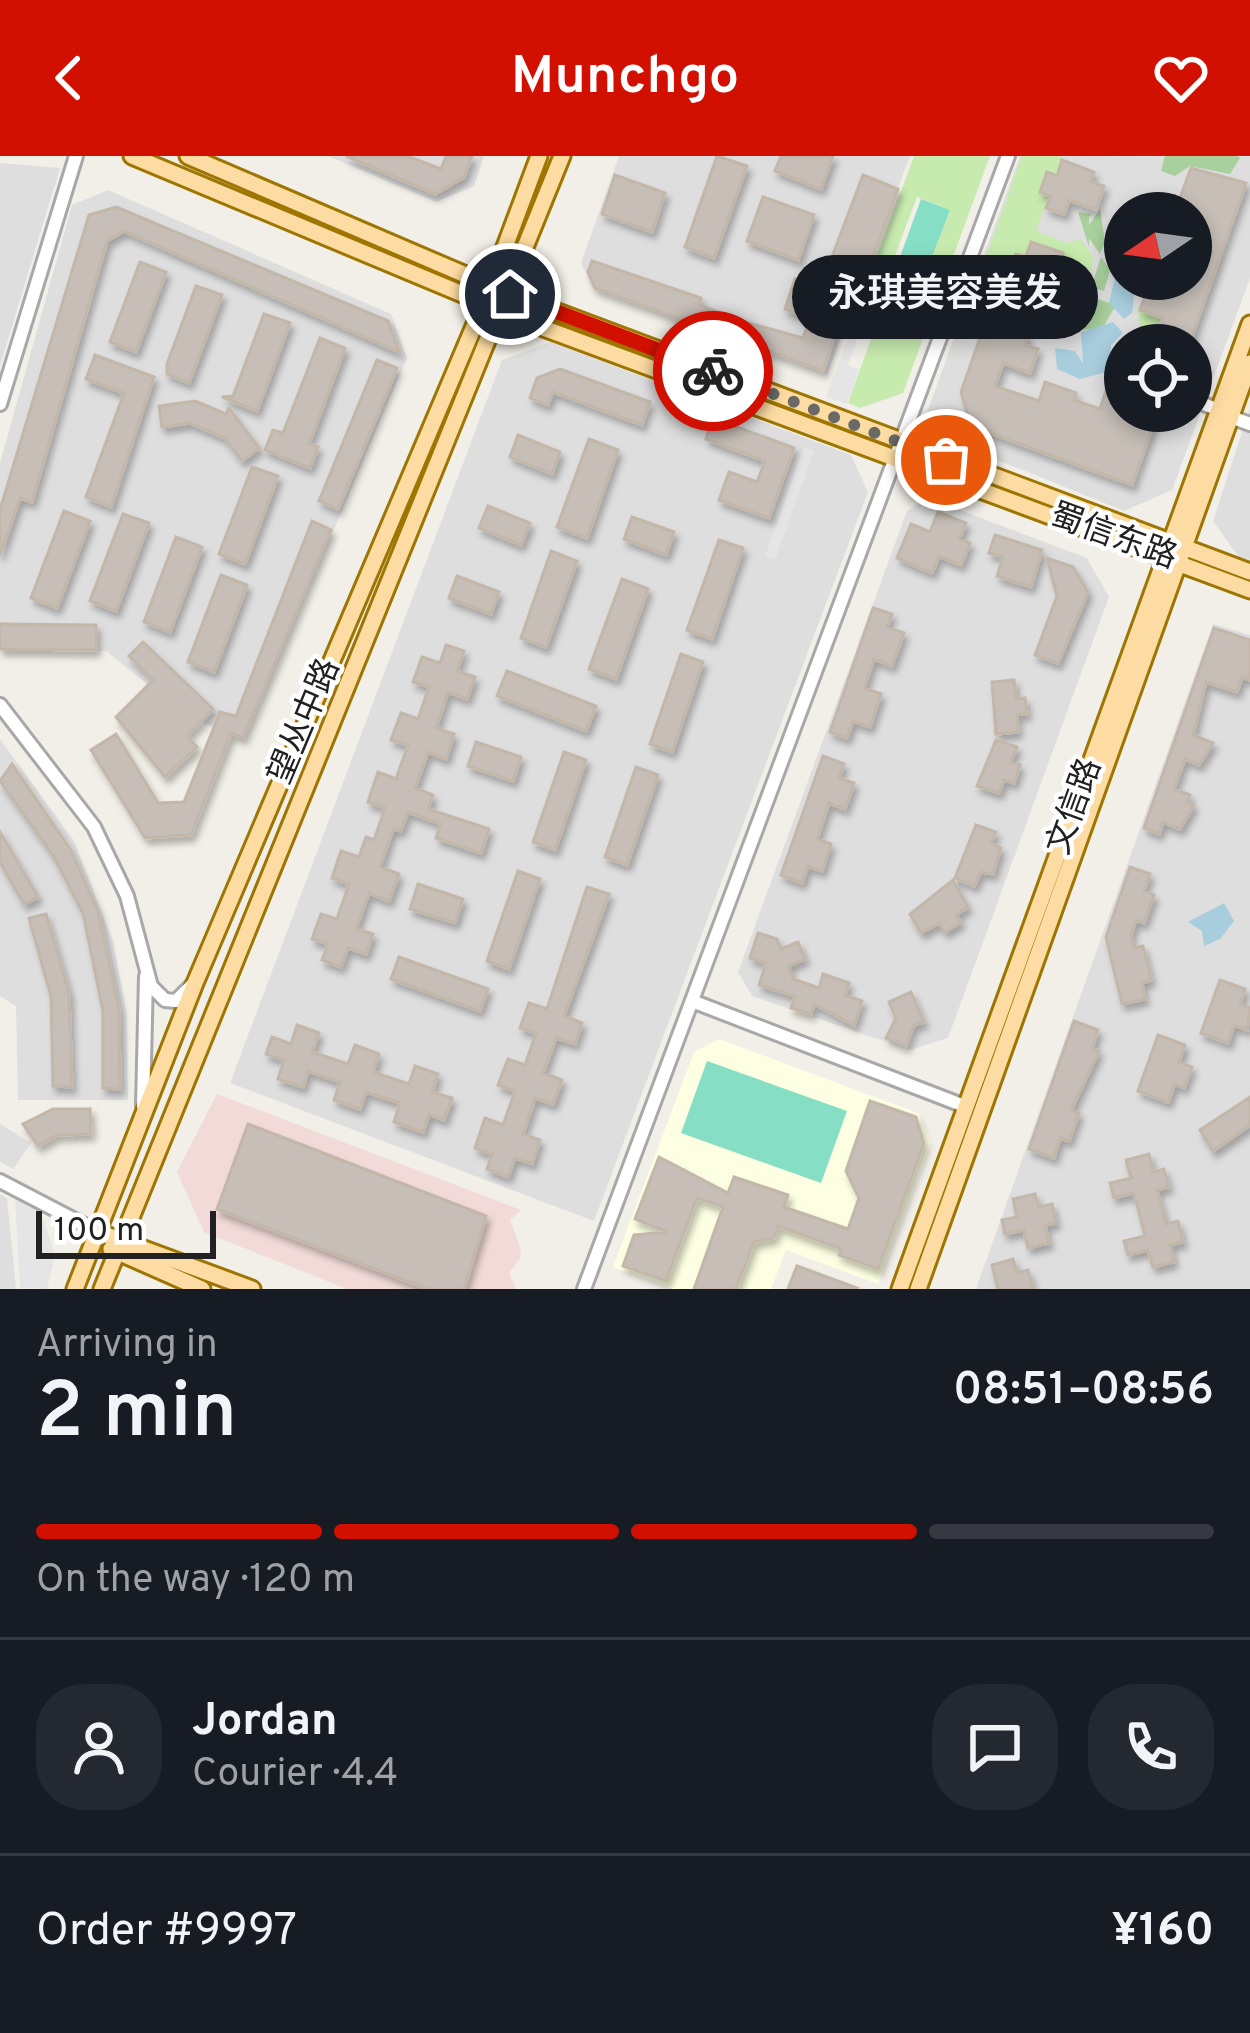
<!DOCTYPE html>
<meta charset="utf-8">
<style>
:root{--surface:#171b24;--page:#242831;--text:#f1f3f6;--muted:#9ea1a6;--line:#363941;--accent:#d11001}
body{margin:0;font-family:Overpass,"Noto Sans SC",sans-serif;background:var(--page);color:var(--text);height:100vh;display:flex;flex-direction:column;font-size:45px;white-space:nowrap}
*{box-sizing:border-box;margin:0}
p{font-size:39px;color:var(--muted)}
.icon{flex:none;width:66px;height:66px;fill:none;stroke:currentColor;stroke-width:2;stroke-linecap:round;stroke-linejoin:round}
.map{position:relative;height:1133px;overflow:hidden}
.drawer{display:flex;flex-direction:column;background:var(--surface);flex:1}
.drawer>*{flex:none}
.needle{width:78px;rotate:257deg}
.tools{position:absolute;left:1104px;top:36px;display:grid;gap:24px}
.tools a{display:grid;place-items:center;width:108px;height:108px;border-radius:50%;background:var(--surface);box-shadow:0 6px 18px #0003;font-size:60px}
.scale{position:absolute;left:36px;bottom:30px;width:180px;box-sizing:border-box;padding-left:12px;border:6px solid #212121;border-top:0;font-size:33px;line-height:42px;white-space:nowrap;color:#212121;-webkit-text-stroke:9px #fff;paint-order:stroke}
.pin{position:absolute;display:grid;place-items:center;width:102px;height:102px;color:#fff;margin:-51px;border:6px solid #fff;border-radius:50%;box-shadow:0 3px 12px #0007}
.courier{position:absolute;display:grid;place-items:center;width:120px;height:120px;margin:-60px;border:9px solid #d11001;border-radius:50%;background:#fff;color:#222;box-shadow:0 3px 15px #0007}
.bubble{position:absolute;height:84px;border-radius:42px;background:var(--surface);box-shadow:0 6px 18px #0003;font-size:39px;font-weight:600;line-height:84px;text-align:center}
.head em{font-style:normal;font-weight:600}
.head div{display:flex;flex-direction:column-reverse}
.head{display:flex;align-items:center;justify-content:space-between;height:204px;padding:0 36px}
h1{font-size:78px;font-weight:600;line-height:90px}
.bar{display:grid;grid-template-columns:repeat(4,1fr);gap:18px 12px;align-content:center;height:144px;padding:0 36px}
.bar i{height:15px;border-radius:9px;background:var(--line)}
.bar .on{background:var(--accent)}
.bar p{grid-column:span 4}
.line{display:flex;align-items:center;gap:30px;padding:0 36px;border-top:3px solid var(--line)}
.line div{flex:1}
.round{display:grid;place-items:center;flex:none;width:126px;height:126px;border-radius:48px;background:var(--page)}
header{display:flex;justify-content:space-between;align-items:center;height:156px;padding:0 36px;background:var(--accent);color:#fff;font-size:54px;font-weight:600}
.map>svg:first-child{display:block}
.residential{fill:#dfdede;fill-rule:evenodd}
.commercial{fill:#f1dad7}
.education{fill:#fdffe2}
.grass{fill:#c7eaae}
.forest{fill:#a8d09c}
.pitch{fill:#86dfc4}
.parking{fill:#e5e5e5}
.water{fill:#a8cede}
.building{fill:#c6beb7;stroke:#c3b7aa;stroke-width:3;filter:url(#shadow)}
.lines{fill:none;stroke-linecap:round;stroke-linejoin:round}
.minor-casing{stroke:#a8a8a8;stroke-width:18}
.major-casing{stroke:#9d7500;stroke-width:21}
.minor{stroke:#fff;stroke-width:12}
.major{stroke:#fcdca2;stroke-width:15}
.done{stroke:#6a6966;stroke-width:12;stroke-dasharray:0 21.6}
.route{stroke:#d11001;stroke-width:15}
.labels{text-anchor:middle;dominant-baseline:central;stroke-width:9;stroke-linejoin:round;paint-order:stroke}
.street-label{font-size:33px;fill:#212121;stroke:#fff}
</style>
<header><svg class="icon" aria-label="back" viewBox="0 0 24 24"><path d="M15 5l-7 7 7 7"/></svg>Munchgo<svg class="icon" aria-label="heart" viewBox="0 0 24 24"><path d="M12 20l-8-8c-3-5 5-10 8-4 3-6 11-1 8 4z"/></svg></header>
<div class="map">
<svg width="1250" height="1133" viewBox="0 0 1250 1133">
<defs>
<filter id="shadow"><feDropShadow dx="3.5" dy="6" stdDeviation="3" flood-color="#0004"/></filter>
</defs>
<rect width="100%" height="100%" fill="#f1efe7"/>
<path class="residential" d="M 328,0 L 484,0 L 474,30 L 436,46 Z
M 619,0 L 910,0 L 827,219 L 594,134 L 581,107 Z
M 1020,0 L 1250,1 L 1250,122 L 1172,334 L 1124,355 L 921,273 ZM 1125,57 L 1191,57 L 1191,123 L 1125,123 ZM 1125,189 L 1191,189 L 1191,255 L 1125,255 Z
M 0,7 L 60,12 L 0,210 Z
M 108,34 L 391,158 L 407,202 L 244,585 L 186,559 L 106,495 L 0,495 L 0,307 L 72,49 Z
M 550,186 L 851,299 L 868,336 L 594,1065 L 230,927 L 502,204 Z
M 1250,252 L 1250,404 L 1238,400 L 1213,365 Z
M 928,342 L 1087,402 L 1109,441 L 948,882 L 910,894 L 752,840 L 738,816 L 907,355 Z
M 1213,468 L 1250,479 L 1250,1133 L 976,1133 Z
M 0,583 L 74,685 L 113,785 L 127,859 L 128,944 L 18,944 L 16,850 L 0,840 Z
M 0,968 L 31,987 L 13,1013 L 0,1006 Z
M 0,1038 L 7,1042 L 16,1133 L 0,1133 Z"/>
<path class="commercial" d="M 217,938 L 521,1054 L 510,1064 L 520,1091 L 521,1101 L 509,1117 L 516,1133 L 347,1133 L 204,1076 L 177,1016 Z"/>
<path class="education" d="M 719,883 L 918,957 L 931,987 L 878,1128 L 786,1094 L 771,1133 L 673,1133 L 613,1111 L 694,896 Z"/>
<path class="grass" d="M 914,0 L 990,0 L 903,237 L 860,252 L 848,247 L 889,133 L 917,143 L 950,54 L 917,41 L 882,134 L 867,128 Z
M 1022,0 L 1062,0 L 1057,18 L 1046,15 L 1039,36 L 1049,40 L 1036,75 L 1067,87 L 1080,83 L 1094,101 L 1091,115 L 1061,106 L 1064,96 L 1030,85 L 1024,100 L 1015,97 L 1003,125 L 980,117 Z
M 1137,150 L 1162,162 L 1159,172 L 1167,175 L 1161,189 L 1134,189 L 1140,171 Z"/>
<path class="forest" d="M 1165,0 L 1238,0 L 1240,2 L 1230,18 L 1190,10 L 1175,20 L 1161,15 Z
M 1100,53 L 1105,87 L 1100,98 L 1089,82 L 1089,91 L 1078,56 L 1092,58 L 1089,61 L 1089,69 Z
M 1101,101 L 1110,114 L 1104,135 L 1096,133 L 1094,142 L 1116,149 L 1102,173 L 1057,175 L 1059,169 L 1050,166 L 1093,126 Z"/>
<path class="pitch" d="M 921,43 L 950,54 L 928,112 L 900,101 Z
M 898,105 L 927,116 L 917,142 L 888,132 Z
M 707,905 L 847,955 L 821,1027 L 681,977 Z"/>
<path class="parking" d="M 864,138 L 872,141 L 848,209 L 859,213 L 847,248 L 826,241 Z
M 804,291 L 814,295 L 775,404 L 765,400 Z
M 15,1040 L 39,1053 L 50,1083 L 55,1101 L 47,1133 L 20,1132 Z"/>
<path class="water" d="M 1116,117 L 1136,123 L 1132,157 L 1124,163 L 1109,147 Z
M 1113,166 L 1123,177 L 1111,189 L 1110,215 L 1080,223 L 1057,213 L 1055,192 L 1075,195 L 1083,207 L 1081,176 Z
M 1224,747 L 1234,765 L 1220,783 L 1204,790 L 1202,775 L 1188,766 Z"/>
<path class="building" d="M 346,0 L 407,0 L 441,13 L 446,0 L 472,0 L 464,21 L 435,38 Z
M 717,0 L 747,10 L 714,102 L 685,91 Z
M 781,0 L 833,0 L 821,33 L 775,15 Z
M 1062,4 L 1094,16 L 1090,26 L 1104,30 L 1096,54 L 1069,44 L 1064,58 L 1046,52 L 1051,40 L 1040,36 L 1047,16 L 1057,20 Z
M 1191,12 L 1246,27 L 1191,183 L 1160,172 L 1163,162 L 1140,154 L 1151,123 L 1191,123 L 1191,82 L 1200,58 L 1177,50 Z
M 615,19 L 665,37 L 652,76 L 602,58 Z
M 863,19 L 898,33 L 863,127 L 827,114 Z
M 763,41 L 814,59 L 798,104 L 747,85 Z
M 116,51 L 388,165 L 399,196 L 124,75 L 107,85 L 32,346 L 20,342 L 0,399 L 0,354 L 89,59 Z
M 1031,86 L 1063,97 L 1059,107 L 1072,112 L 1064,135 L 1037,126 L 1033,140 L 1015,133 L 1019,121 L 1009,117 L 1016,98 L 1026,101 Z
M 592,105 L 701,142 L 699,149 L 741,165 L 803,182 L 810,162 L 785,153 L 795,123 L 848,141 L 823,215 L 595,132 L 588,116 Z
M 140,106 L 166,116 L 136,196 L 110,186 Z
M 196,130 L 222,139 L 189,227 L 167,218 L 167,208 Z
M 264,158 L 290,167 L 257,255 L 222,241 L 233,240 Z
M 997,167 L 1028,179 L 1024,189 L 1038,193 L 1030,217 L 1003,207 L 995,230 L 1039,245 L 1045,226 L 1076,237 L 1074,244 L 1100,253 L 1109,226 L 1125,232 L 1125,255 L 1158,255 L 1132,329 L 971,270 L 961,236 L 981,179 L 991,183 Z
M 320,182 L 345,192 L 309,288 L 318,291 L 310,312 L 265,294 L 273,274 L 283,277 Z
M 95,199 L 154,221 L 111,351 L 86,341 L 124,237 L 86,223 Z
M 377,204 L 397,212 L 338,353 L 319,345 Z
M 560,213 L 650,246 L 642,269 L 553,236 L 548,249 L 530,242 L 537,222 Z
M 195,245 L 226,258 L 229,252 L 259,292 L 242,305 L 225,282 L 190,267 L 162,271 L 159,250 Z
M 713,262 L 794,292 L 769,362 L 719,344 L 729,316 L 757,326 L 765,305 L 706,283 Z
M 518,279 L 560,296 L 552,318 L 510,301 Z
M 589,283 L 618,294 L 587,382 L 557,371 Z
M 252,311 L 278,320 L 245,408 L 219,398 Z
M 488,350 L 530,367 L 521,389 L 479,372 Z
M 64,355 L 90,365 L 57,452 L 31,442 Z
M 938,356 L 966,367 L 959,383 L 970,387 L 961,409 L 939,400 L 932,417 L 897,402 L 911,368 L 930,376 Z
M 123,358 L 149,367 L 116,455 L 90,445 Z
M 632,361 L 674,376 L 666,399 L 624,383 Z
M 312,365 L 331,374 L 243,582 L 231,577 L 191,679 L 145,682 L 91,594 L 116,578 L 158,647 L 184,646 L 220,556 L 236,560 Z
M 995,379 L 1042,394 L 1031,431 L 997,420 L 1003,401 L 989,397 Z
M 176,381 L 202,391 L 170,476 L 144,466 Z
M 719,384 L 743,392 L 712,483 L 687,474 Z
M 551,395 L 577,405 L 546,491 L 521,482 Z
M 1047,402 L 1073,411 L 1088,436 L 1058,507 L 1035,499 L 1057,440 Z
M 221,419 L 247,429 L 214,516 L 188,506 Z
M 457,420 L 499,436 L 491,458 L 449,442 Z
M 622,423 L 648,433 L 616,523 L 589,513 Z
M 873,452 L 892,458 L 887,471 L 904,477 L 892,510 L 874,503 L 864,532 L 881,538 L 870,571 L 853,565 L 847,582 L 830,576 Z
M 0,468 L 96,469 L 96,494 L 0,493 Z
M 1214,472 L 1250,484 L 1250,524 L 1242,521 L 1237,536 L 1206,526 L 1193,579 L 1213,587 L 1199,609 L 1185,603 L 1174,633 L 1190,639 L 1187,647 L 1194,649 L 1180,673 L 1163,666 L 1159,678 L 1144,672 Z
M 143,486 L 213,553 L 187,580 L 197,591 L 165,621 L 116,561 L 153,524 L 129,500 Z
M 446,489 L 464,495 L 457,515 L 475,521 L 467,543 L 448,536 L 436,572 L 454,578 L 446,603 L 428,596 L 415,632 L 433,639 L 428,653 L 489,673 L 481,697 L 436,682 L 441,668 L 408,656 L 401,675 L 393,673 L 380,711 L 399,718 L 389,745 L 369,737 L 356,773 L 373,778 L 366,798 L 348,792 L 341,811 L 322,804 L 328,788 L 312,783 L 321,758 L 337,763 L 349,728 L 332,722 L 341,695 L 359,701 L 366,681 L 374,684 L 385,652 L 368,646 L 378,616 L 396,623 L 408,589 L 391,584 L 401,557 L 418,563 L 429,531 L 413,526 L 422,501 L 440,507 Z
M 681,498 L 703,506 L 672,596 L 650,588 Z
M 507,515 L 596,550 L 586,575 L 497,540 Z
M 1014,524 L 1016,543 L 1025,542 L 1027,558 L 1017,558 L 1018,576 L 996,578 L 992,526 Z
M 996,584 L 1017,591 L 1011,606 L 1020,609 L 1014,627 L 1004,624 L 999,637 L 977,630 Z
M 476,586 L 521,601 L 513,625 L 468,610 Z
M 564,596 L 586,604 L 555,694 L 533,686 Z
M 823,600 L 844,608 L 839,622 L 854,627 L 845,653 L 829,647 L 817,683 L 831,688 L 822,715 L 808,710 L 802,727 L 781,719 Z
M 12,608 L 70,693 L 98,755 L 119,854 L 120,933 L 103,932 L 103,855 L 83,757 L 54,701 L 0,625 Z
M 636,611 L 658,619 L 627,709 L 605,701 Z
M 976,669 L 996,676 L 991,687 L 1001,692 L 993,718 L 981,716 L 974,730 L 955,722 Z
M 0,676 L 38,741 L 24,748 L 0,706 Z
M 1130,711 L 1150,718 L 1144,735 L 1154,739 L 1144,767 L 1136,764 L 1131,779 L 1134,792 L 1143,790 L 1151,824 L 1142,827 L 1145,843 L 1122,848 L 1106,781 Z
M 518,715 L 540,723 L 509,813 L 487,805 Z
M 953,724 L 968,751 L 956,759 L 961,766 L 945,776 L 939,767 L 921,777 L 910,758 Z
M 418,728 L 463,743 L 455,767 L 410,753 Z
M 587,731 L 609,738 L 564,860 L 582,867 L 575,888 L 556,882 L 543,917 L 562,924 L 553,948 L 535,942 L 523,978 L 540,984 L 532,1008 L 515,1002 L 508,1021 L 487,1013 L 492,998 L 475,992 L 485,962 L 503,969 L 515,935 L 498,929 L 508,903 L 525,909 L 536,877 L 520,872 L 529,847 L 547,853 Z
M 46,758 L 69,837 L 72,931 L 53,930 L 51,840 L 29,762 Z
M 758,777 L 777,783 L 781,793 L 798,786 L 805,803 L 788,810 L 793,823 L 819,832 L 823,818 L 849,827 L 845,839 L 862,845 L 854,869 L 814,848 L 811,858 L 791,852 L 795,840 L 759,829 L 766,807 L 750,802 Z
M 399,801 L 488,833 L 480,855 L 391,823 Z
M 1220,824 L 1245,833 L 1240,848 L 1250,852 L 1247,874 L 1234,869 L 1228,887 L 1201,877 Z
M 911,836 L 924,866 L 914,869 L 906,890 L 886,882 L 896,862 L 889,846 Z
M 1074,865 L 1098,874 L 1092,893 L 1099,895 L 1071,954 L 1079,957 L 1069,985 L 1060,982 L 1054,1002 L 1029,993 Z
M 297,869 L 319,877 L 312,896 L 348,908 L 355,889 L 379,898 L 373,916 L 409,928 L 415,910 L 438,918 L 432,936 L 452,942 L 444,964 L 429,958 L 423,976 L 394,966 L 400,947 L 366,936 L 360,953 L 334,944 L 340,926 L 308,915 L 303,931 L 278,923 L 284,904 L 266,898 L 272,881 L 291,888 Z
M 1158,879 L 1185,889 L 1179,906 L 1192,911 L 1184,932 L 1175,928 L 1168,946 L 1138,935 Z
M 1250,941 L 1250,969 L 1213,995 L 1200,974 Z
M 870,945 L 916,961 L 924,988 L 878,1113 L 839,1099 L 841,1093 L 778,1070 L 774,1082 L 754,1086 L 736,1133 L 694,1133 L 723,1051 L 697,1042 L 666,1125 L 623,1110 L 634,1079 L 667,1076 L 635,1063 L 659,1001 L 728,1037 L 734,1021 L 788,1039 L 784,1051 L 848,1073 L 859,1042 L 846,1015 Z
M 53,953 L 90,953 L 91,978 L 57,979 L 38,990 L 23,968 Z
M 248,968 L 486,1060 L 464,1133 L 428,1133 L 217,1053 Z
M 1149,998 L 1153,1016 L 1164,1013 L 1169,1031 L 1157,1034 L 1166,1068 L 1178,1065 L 1183,1086 L 1170,1089 L 1174,1106 L 1153,1111 L 1148,1094 L 1128,1099 L 1124,1085 L 1145,1080 L 1134,1037 L 1114,1042 L 1110,1027 L 1131,1022 L 1126,1004 Z
M 1035,1038 L 1039,1051 L 1052,1048 L 1056,1067 L 1045,1069 L 1049,1087 L 1028,1092 L 1024,1074 L 1005,1078 L 1002,1064 L 1017,1061 L 1013,1043 Z
M 1013,1103 L 1017,1117 L 1028,1114 L 1033,1133 L 998,1133 L 992,1109 Z
M 797,1110 L 857,1132 L 856,1133 L 788,1133 Z"/>
<g class="lines">
<defs>
<path id="minor" d="M 962,125 L 1001,139
M 1191,243 L 1219,254
M 0,248 L 76,0
M 1231,261 L 1250,268
M 0,549 L 94,671 L 127,740 L 151,830 L 165,844 L 176,845 L 192,829
M 692,845 L 967,951
M 143,950 L 146,820
M 0,1025 L 98,1076
M 584,1133 L 1008,0"/>
<path id="major" d="M 132,0 L 546,173 L 1250,434
M 188,0 L 510,138 L 1250,416
M 98,1076 L 252,1133
M 111,1093 L 202,1133
M 75,1133 L 195,827 L 484,147 L 539,0
M 102,1133 L 562,0
M 900,1133 L 1250,168
M 918,1133 L 1250,207"/>
</defs>
<use href="#minor" class="minor-casing"/>
<use href="#major" class="major-casing"/>
<use href="#minor" class="minor"/>
<use href="#major" class="major"/>
</g>
<g class="lines">
<path class="done" d="M 713,215 L 946,304"/>
<path class="route" d="M 510,138 L 713,215"/>
</g>
<g class="labels">
<g class="street-label">
<text transform="translate(1113 382) rotate(20)">蜀信东路</text>
<text transform="translate(306 566) rotate(-67)">望丛中路</text>
<text transform="translate(1076 651) rotate(-70)">文信路</text>
</g>
</g>
</svg>
<div class="tools">
<a><svg class="needle" viewBox="-14 -14 28 28"><path d="M0-13l5 13h-10z" fill="#e53935"/><path d="M0 13l5-13h-10z" fill="#9ea1a6"/></svg></a>
<a><svg class="icon" aria-label="locate" viewBox="0 0 24 24"><circle cx="12" cy="12" r="6"/><path d="M12 2v4M12 18v4M2 12h4M18 12h4"/></svg></a>
</div>
<div class="scale">100 m</div>
<div class="pin" style="left:946px;top:304px;background:#ea580c"><svg class="icon" aria-label="bag" viewBox="0 0 24 24"><path d="M5 8h14l-1 12H6zM9 8a3 3 0 0 1 6 0"/></svg></div>
<div class="pin" style="left:510px;top:138px;background:#1f2937"><svg class="icon" aria-label="home" viewBox="0 0 24 24"><path d="M3 11l9-7 9 7M6 9v11h12V9"/></svg></div>
<div class="courier" style="left:713px;top:215px"><svg class="icon" aria-label="bike" viewBox="0 0 24 24"><circle cx="6" cy="16" r="4"/><circle cx="18" cy="16" r="4"/><path d="M6 16l4-8h5l3 8M10 8l3 8H6M13 5h3"/></svg></div>
<div class="bubble" style="left:792px;top:99px;width:306px">永琪美容美发</div>
</div>
<section class="drawer">
<div class="head"><div><h1>2 min</h1><p>Arriving in</p></div><em>08:51–08:56</em></div>
<div class="bar"><i class="on"></i><i class="on"></i><i class="on"></i><i></i><p>On the way · 120 m</p></div>
<div class="line" style="height:216px"><a class="round"><svg class="icon" aria-label="person" viewBox="0 0 24 24"><circle cx="12" cy="8" r="4"/><path d="M4 21q1-7 8-7t8 7"/></svg></a><div><b>Jordan</b><p>Courier · 4.4</p></div><a class="round"><svg class="icon" aria-label="chat" viewBox="0 0 24 24"><path d="M4 5h16v11H9l-5 4z"/></svg></a><a class="round"><svg class="icon" aria-label="phone" viewBox="0 0 24 24"><path d="M5 4h4l2 5-3 2q2 4 5 5l2-3 5 2v4C11 20 4 13 5 4z"/></svg></a></div>
<div class="line" style="height:156px"><div>Order #9997</div><b>¥160</b></div>
</section>
